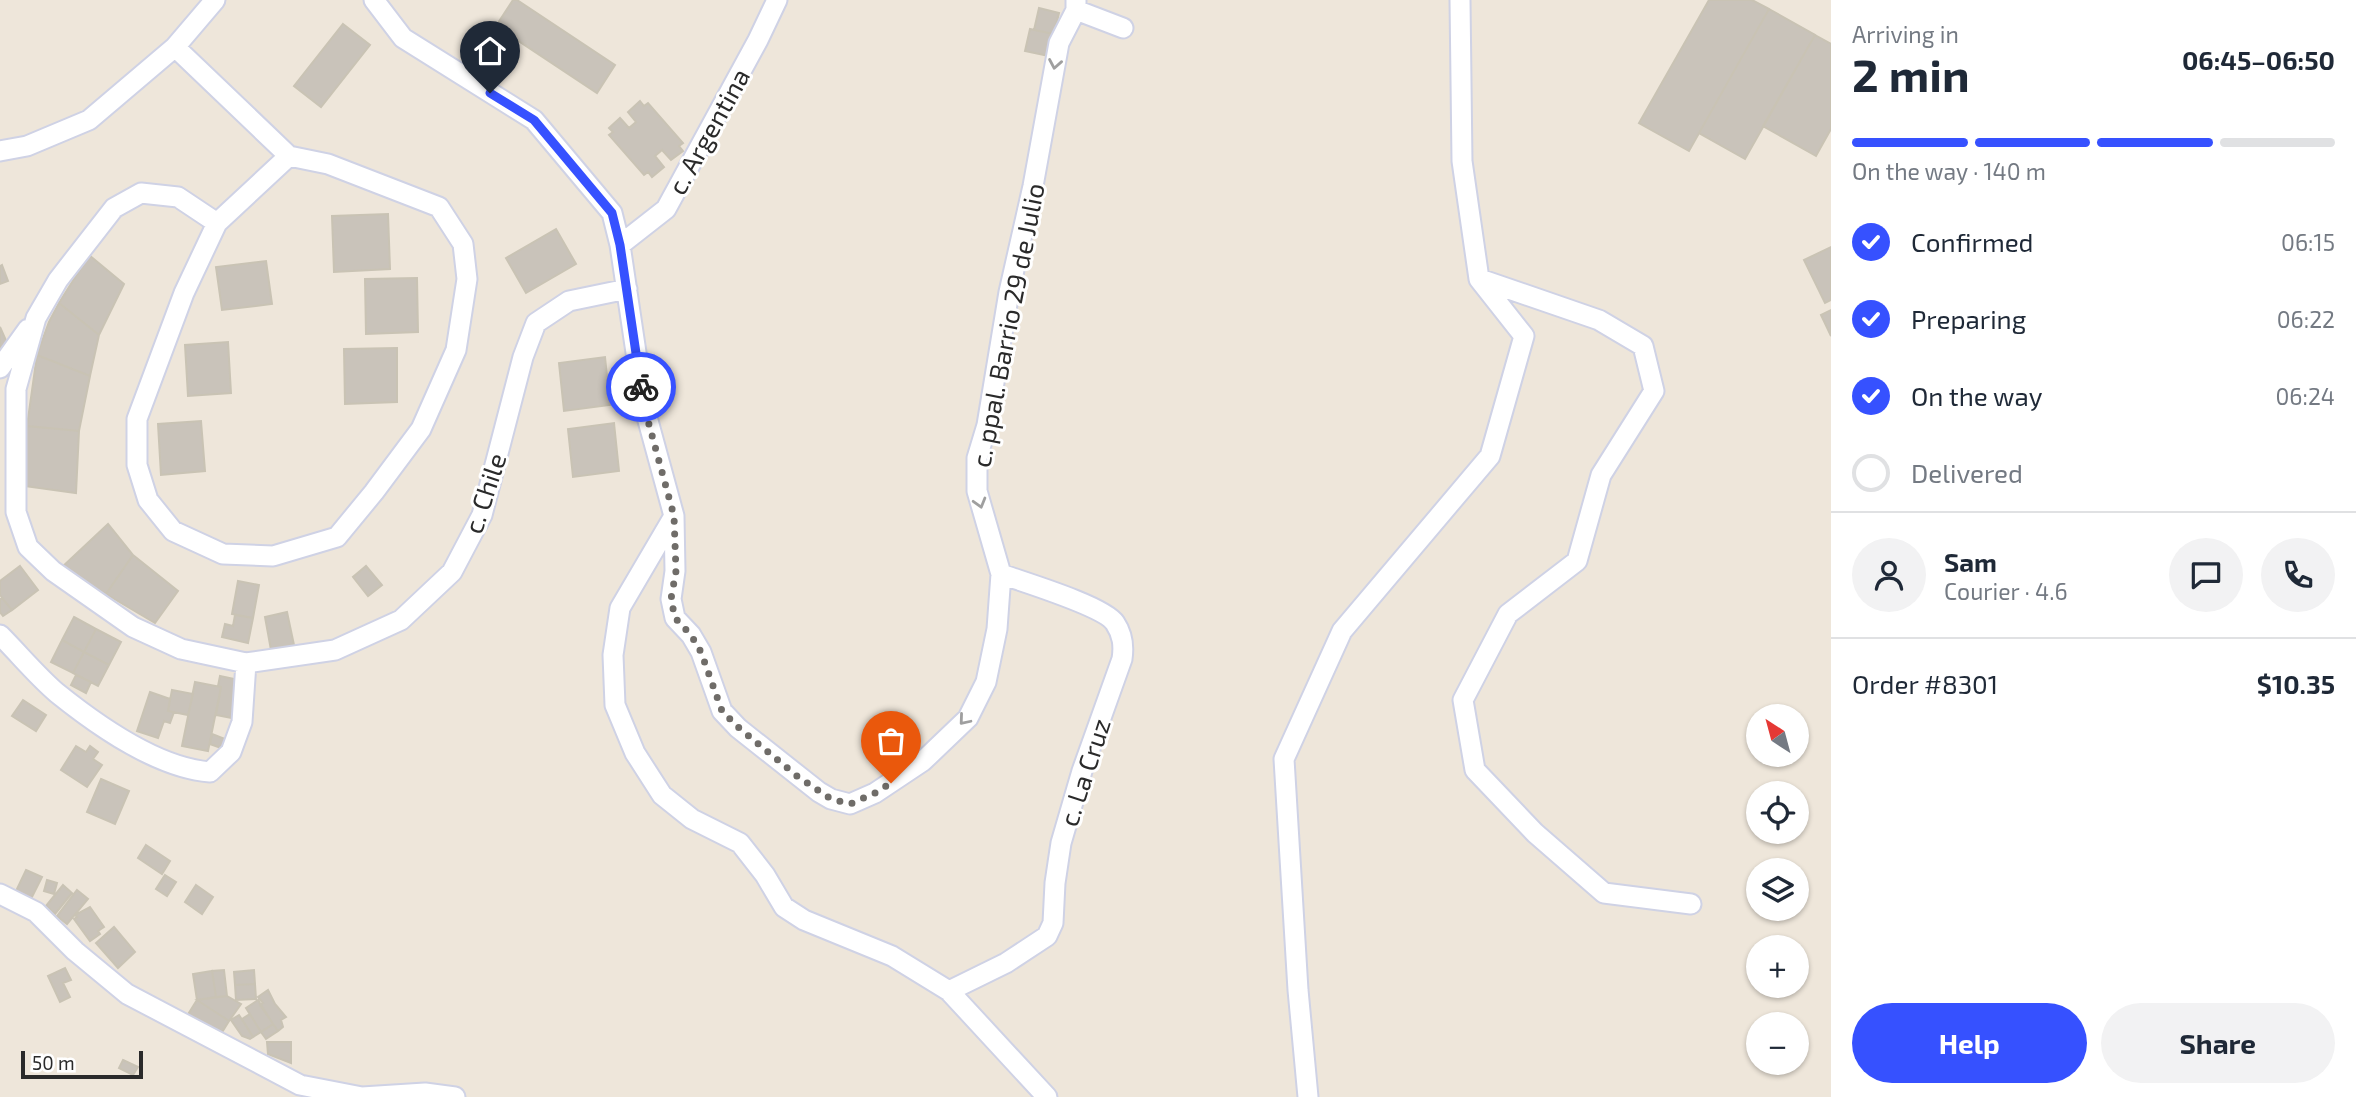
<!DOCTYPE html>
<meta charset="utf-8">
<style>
:root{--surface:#fff;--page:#f2f2f3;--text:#1f2937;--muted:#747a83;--line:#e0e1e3;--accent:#3651ff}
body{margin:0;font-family:"Exo 2",sans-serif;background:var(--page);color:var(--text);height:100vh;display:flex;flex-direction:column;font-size:26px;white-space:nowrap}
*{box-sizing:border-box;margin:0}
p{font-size:23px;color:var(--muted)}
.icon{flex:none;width:38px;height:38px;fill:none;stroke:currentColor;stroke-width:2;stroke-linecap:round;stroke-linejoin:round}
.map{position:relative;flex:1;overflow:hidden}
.details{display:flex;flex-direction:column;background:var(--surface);width:525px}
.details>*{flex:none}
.needle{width:46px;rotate:324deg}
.buttons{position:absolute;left:1746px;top:704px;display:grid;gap:14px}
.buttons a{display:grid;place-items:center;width:63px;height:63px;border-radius:50%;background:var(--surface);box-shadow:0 2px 5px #0004;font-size:35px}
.scale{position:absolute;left:21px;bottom:18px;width:122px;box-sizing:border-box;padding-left:7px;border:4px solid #2a2a2a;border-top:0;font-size:19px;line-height:24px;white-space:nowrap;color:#2a2a2a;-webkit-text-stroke:5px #fff;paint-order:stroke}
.pin{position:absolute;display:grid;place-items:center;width:60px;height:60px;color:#fff;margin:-72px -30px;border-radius:50% 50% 50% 0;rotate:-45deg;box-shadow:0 0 7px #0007}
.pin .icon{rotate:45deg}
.courier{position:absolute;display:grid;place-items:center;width:70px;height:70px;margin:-35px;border:5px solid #3651ff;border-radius:50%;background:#fff;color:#222;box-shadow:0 2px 9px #0007}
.head em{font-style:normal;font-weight:700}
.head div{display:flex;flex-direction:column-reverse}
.head{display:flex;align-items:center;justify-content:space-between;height:119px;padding:0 21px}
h1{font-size:46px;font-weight:700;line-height:52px}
.bar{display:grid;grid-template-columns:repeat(4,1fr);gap:10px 7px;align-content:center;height:84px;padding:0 21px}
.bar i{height:9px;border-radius:5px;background:var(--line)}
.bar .selected{background:var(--accent)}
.bar p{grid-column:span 4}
.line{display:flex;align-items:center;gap:18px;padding:0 21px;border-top:2px solid var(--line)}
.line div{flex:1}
.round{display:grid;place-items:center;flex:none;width:74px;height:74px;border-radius:37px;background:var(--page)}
ol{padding:0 21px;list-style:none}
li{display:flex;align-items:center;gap:21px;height:77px}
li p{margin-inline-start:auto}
li .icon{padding:7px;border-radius:50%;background:var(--accent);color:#fff;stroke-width:4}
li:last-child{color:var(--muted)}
li i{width:38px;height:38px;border:4px solid var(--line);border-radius:50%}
.primary-button{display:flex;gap:14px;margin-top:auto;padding:14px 21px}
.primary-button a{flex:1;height:80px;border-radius:42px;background:var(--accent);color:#fff;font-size:28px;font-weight:700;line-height:80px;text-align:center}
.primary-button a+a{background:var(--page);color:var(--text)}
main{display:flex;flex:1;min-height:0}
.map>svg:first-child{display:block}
.building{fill:#c9c3ba;stroke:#c9c3b4;stroke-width:2}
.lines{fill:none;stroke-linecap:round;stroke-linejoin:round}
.minor-casing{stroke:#cfd2e5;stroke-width:23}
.minor{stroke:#fff;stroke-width:19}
.oneway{stroke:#9f9f9f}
.done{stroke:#6f6c68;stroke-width:7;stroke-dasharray:0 12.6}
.route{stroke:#3651ff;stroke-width:9}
.labels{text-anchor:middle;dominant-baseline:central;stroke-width:6;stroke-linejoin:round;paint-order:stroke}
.street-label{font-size:26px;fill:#2a2a2a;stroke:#fff}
</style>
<main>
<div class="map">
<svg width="1831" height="1097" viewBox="0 0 1831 1097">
<rect width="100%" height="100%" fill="#eee6da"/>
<path class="building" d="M 513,0 L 517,0 L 615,65 L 597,93 L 496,26 Z
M 1709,0 L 1752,0 L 1769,9 L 1689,151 L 1639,123 Z
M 1039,8 L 1059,13 L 1054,34 L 1034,30 Z
M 1769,9 L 1815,35 L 1745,159 L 1699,133 Z
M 343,24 L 370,45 L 321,107 L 294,86 Z
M 1030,29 L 1054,34 L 1049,56 L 1025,51 Z
M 1815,35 L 1831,44 L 1831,129 L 1816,156 L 1763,126 Z
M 640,101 L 644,106 L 648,103 L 683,143 L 679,146 L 683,151 L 671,160 L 662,150 L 655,156 L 664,167 L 652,177 L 648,172 L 644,175 L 609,135 L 613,132 L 609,128 L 620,118 L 629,128 L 636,122 L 628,112 Z
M 388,214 L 390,269 L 334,272 L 332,216 Z
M 556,229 L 576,264 L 526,293 L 506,258 Z
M 1831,247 L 1831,300 L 1825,303 L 1804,260 Z
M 89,255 L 124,284 L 99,335 L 59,303 Z
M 266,261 L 272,304 L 222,310 L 216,267 Z
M 2,265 L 8,281 L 0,284 L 0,266 Z
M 417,278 L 418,332 L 366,334 L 365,279 Z
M 59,303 L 99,335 L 90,376 L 37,355 L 49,322 Z
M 1831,310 L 1831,336 L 1821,315 Z
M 0,327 L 8,345 L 0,349 Z
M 228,342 L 231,393 L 188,396 L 185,345 Z
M 397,348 L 397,402 L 345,404 L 344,349 Z
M 37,355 L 90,376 L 79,431 L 27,426 Z
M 605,357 L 610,405 L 564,411 L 559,363 Z
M 201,421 L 205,471 L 161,475 L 158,424 Z
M 614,423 L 619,471 L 573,477 L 568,429 Z
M 27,426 L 79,431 L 76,493 L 24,486 Z
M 108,524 L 133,555 L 106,594 L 61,568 Z
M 133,555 L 178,591 L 155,623 L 106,594 Z
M 20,566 L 38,590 L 12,610 L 0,595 L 0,581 Z
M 366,566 L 382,585 L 368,596 L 353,577 Z
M 238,581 L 259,585 L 253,618 L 232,614 Z
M 2,598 L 12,610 L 3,616 L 0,612 L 0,599 Z
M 287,612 L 294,645 L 271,650 L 265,617 Z
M 235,615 L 253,618 L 248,643 L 222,637 L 225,624 L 233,626 Z
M 74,617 L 96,629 L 84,652 L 62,640 Z
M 96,629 L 121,642 L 109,665 L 84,652 Z
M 62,640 L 84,652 L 73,673 L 51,662 Z
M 84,652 L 109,665 L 98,686 L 73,673 Z
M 76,675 L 91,682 L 86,693 L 71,685 Z
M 220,676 L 239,680 L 232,718 L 216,715 L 221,687 L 218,686 Z
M 195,682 L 221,687 L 208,751 L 182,746 Z
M 172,690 L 193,694 L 188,715 L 168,711 Z
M 150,692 L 170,699 L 168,711 L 174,712 L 170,723 L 164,721 L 158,738 L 137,731 Z
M 23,700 L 46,715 L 36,731 L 12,716 Z
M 212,734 L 225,739 L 221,748 L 210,744 Z
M 76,746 L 86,752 L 90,746 L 98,752 L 93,759 L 102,765 L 87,787 L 61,770 Z
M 101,779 L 129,791 L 115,824 L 87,812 Z
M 146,845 L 170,861 L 162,874 L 138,858 Z
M 26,870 L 42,877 L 31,899 L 16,891 Z
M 165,875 L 176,882 L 167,896 L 156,889 Z
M 47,880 L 57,883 L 54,894 L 44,891 Z
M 63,885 L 72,893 L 55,914 L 46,906 Z
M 196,885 L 213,897 L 202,914 L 185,902 Z
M 77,890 L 88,899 L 67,924 L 57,916 Z
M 90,907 L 104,927 L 98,931 L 100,934 L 90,941 L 74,919 L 77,917 L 75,915 Z
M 114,927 L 135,952 L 118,968 L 96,943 Z
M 65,968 L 71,980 L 63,983 L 70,997 L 60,1002 L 48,976 Z
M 224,970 L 227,996 L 216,997 L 212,971 Z
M 254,970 L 255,984 L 235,985 L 234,972 Z
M 212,971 L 216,997 L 197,1000 L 193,974 Z
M 255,984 L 256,999 L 236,1000 L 235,985 Z
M 268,990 L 275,1004 L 286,1017 L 281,1020 L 283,1027 L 278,1031 L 260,1005 L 263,1003 L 258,997 Z
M 227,996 L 241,1004 L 229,1021 L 197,1000 Z
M 197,1000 L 229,1021 L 219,1037 L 187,1016 Z
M 258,1000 L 273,1024 L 261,1032 L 246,1008 Z
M 250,1014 L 261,1032 L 253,1037 L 242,1019 Z
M 239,1015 L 253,1037 L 250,1039 L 242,1036 L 231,1020 Z
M 273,1024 L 278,1031 L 266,1039 L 261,1032 Z
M 267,1042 L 291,1042 L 291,1063 L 268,1054 Z
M 123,1060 L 138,1067 L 133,1075 L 119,1068 Z"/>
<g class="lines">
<defs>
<path id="minor" d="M 374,0 L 403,38 L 534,120 L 612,213 L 620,245 L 644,406 L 674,516 L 620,608 L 613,655 L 615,705 L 635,753 L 662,795 L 692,819 L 740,843 L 765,875 L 784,907 L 804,920 L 892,956 L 949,991 L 1047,1097
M 1076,10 L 1123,28
M 175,47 L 289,156 L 328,164 L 439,207 L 463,244 L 467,279 L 456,350 L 421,429 L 374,492 L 337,537 L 273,556 L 223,554 L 173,531 L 148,500 L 137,465 L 137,419 L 184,293 L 217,223 L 289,156
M 0,151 L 27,146 L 89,120 L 175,47 L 215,0
M 217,223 L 178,197 L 141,193 L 114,208 L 58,280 L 36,318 L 16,389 L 16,512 L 28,547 L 53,571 L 133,627 L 181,649 L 246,663 L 335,650 L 401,620 L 452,572 L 482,515 L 523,357 L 536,323 L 569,301 L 627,289
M 620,245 L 666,209 L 758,40 L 777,0
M 1480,279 L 1599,320 L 1643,346 L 1654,391 L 1601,475 L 1577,561 L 1508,614 L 1463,700 L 1475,770 L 1535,833 L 1604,893 L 1691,904
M 0,368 L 28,329
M 674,516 L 675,571 L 671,599 L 675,618 L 691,635 L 701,652 L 722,711 L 738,728 L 819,792 L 831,799 L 850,804 L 875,793 L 923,761 L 968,718 L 986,682 L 997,629 L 1001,574 L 977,491 L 977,458 L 987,425 L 1009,292 L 1033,186 L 1059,43 L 1076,10 L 1076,0
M 0,635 C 19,654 37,676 57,693 C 98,726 157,768 210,772 L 231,752 L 242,722 L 246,663
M 0,894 L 36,912 L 75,951 L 127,994 L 300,1085 L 362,1097 L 425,1093 L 455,1097
M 949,991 L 1006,963 L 1047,936 L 1053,923 L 1055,883 L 1061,843 L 1082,771 L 1122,659 C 1124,646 1123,635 1115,623 C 1104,606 1023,582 1001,574
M 1308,1097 L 1298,990 L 1284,759 L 1342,631 L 1490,456 L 1524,336 L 1479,279 L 1462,161 L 1460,0"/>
</defs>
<use href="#minor" class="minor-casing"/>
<use href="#minor" class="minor"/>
</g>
<defs><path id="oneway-chevron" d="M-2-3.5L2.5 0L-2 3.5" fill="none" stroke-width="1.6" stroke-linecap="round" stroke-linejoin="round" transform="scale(1.75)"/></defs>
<g class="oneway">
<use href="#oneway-chevron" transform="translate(1055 64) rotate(100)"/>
<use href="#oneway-chevron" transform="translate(980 503) rotate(74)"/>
<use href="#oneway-chevron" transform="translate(964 720) rotate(130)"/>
</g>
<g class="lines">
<path class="done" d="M 641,387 L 644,406 L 674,516 L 676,571 L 671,599 L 675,618 L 691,635 L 701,652 L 722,711 L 738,727 L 797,776 L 831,799 L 850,804 L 875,793 L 891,783"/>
<path class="route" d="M 490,93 L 534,120 L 612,213 L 620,245 L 641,387"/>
</g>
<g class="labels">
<g class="street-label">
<text transform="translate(708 131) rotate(-61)">c. Argentina</text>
<text transform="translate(1007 325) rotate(-79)">c. ppal. Barrio 29 de Julio</text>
<text transform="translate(484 493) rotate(-72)">c. Chile</text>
<text transform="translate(1084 772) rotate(-72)">c. La Cruz</text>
</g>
</g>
</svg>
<div class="buttons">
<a><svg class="needle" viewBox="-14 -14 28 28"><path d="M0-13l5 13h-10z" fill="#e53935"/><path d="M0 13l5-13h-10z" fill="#747a83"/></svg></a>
<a><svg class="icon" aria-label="locate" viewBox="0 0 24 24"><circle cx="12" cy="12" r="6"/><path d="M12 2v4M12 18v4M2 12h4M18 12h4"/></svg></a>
<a><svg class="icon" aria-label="layers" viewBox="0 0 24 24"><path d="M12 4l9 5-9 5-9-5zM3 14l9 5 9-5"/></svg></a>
<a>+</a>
<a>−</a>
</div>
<div class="scale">50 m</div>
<div class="pin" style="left:891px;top:783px;background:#ea580c"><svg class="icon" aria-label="bag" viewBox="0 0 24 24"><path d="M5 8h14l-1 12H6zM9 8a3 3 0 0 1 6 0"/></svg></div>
<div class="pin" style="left:490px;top:93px;background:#1f2937"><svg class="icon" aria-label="home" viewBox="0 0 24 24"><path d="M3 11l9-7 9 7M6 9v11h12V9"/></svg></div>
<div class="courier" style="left:641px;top:387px"><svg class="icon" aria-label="bike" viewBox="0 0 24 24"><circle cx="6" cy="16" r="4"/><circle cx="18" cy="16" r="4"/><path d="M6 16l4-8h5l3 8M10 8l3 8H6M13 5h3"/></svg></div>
</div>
<section class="details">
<div class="head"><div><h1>2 min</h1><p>Arriving in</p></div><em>06:45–06:50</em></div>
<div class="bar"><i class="selected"></i><i class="selected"></i><i class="selected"></i><i></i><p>On the way · 140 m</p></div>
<ol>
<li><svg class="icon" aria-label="check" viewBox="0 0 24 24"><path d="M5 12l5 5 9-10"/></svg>Confirmed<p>06:15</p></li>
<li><svg class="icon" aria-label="check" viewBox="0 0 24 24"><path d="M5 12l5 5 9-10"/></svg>Preparing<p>06:22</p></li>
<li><svg class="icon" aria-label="check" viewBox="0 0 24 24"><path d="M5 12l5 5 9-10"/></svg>On the way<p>06:24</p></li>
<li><i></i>Delivered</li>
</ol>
<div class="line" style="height:126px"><a class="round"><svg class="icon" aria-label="person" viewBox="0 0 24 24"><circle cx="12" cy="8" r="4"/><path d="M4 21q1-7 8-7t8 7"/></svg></a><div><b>Sam</b><p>Courier · 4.6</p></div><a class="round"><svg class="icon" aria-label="chat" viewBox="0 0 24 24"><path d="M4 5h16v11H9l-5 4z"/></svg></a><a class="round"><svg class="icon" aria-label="phone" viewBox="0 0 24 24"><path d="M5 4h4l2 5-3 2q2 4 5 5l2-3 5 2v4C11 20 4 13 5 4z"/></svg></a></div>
<div class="line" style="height:91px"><div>Order #8301</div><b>$10.35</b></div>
<div class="primary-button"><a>Help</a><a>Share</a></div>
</section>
</main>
